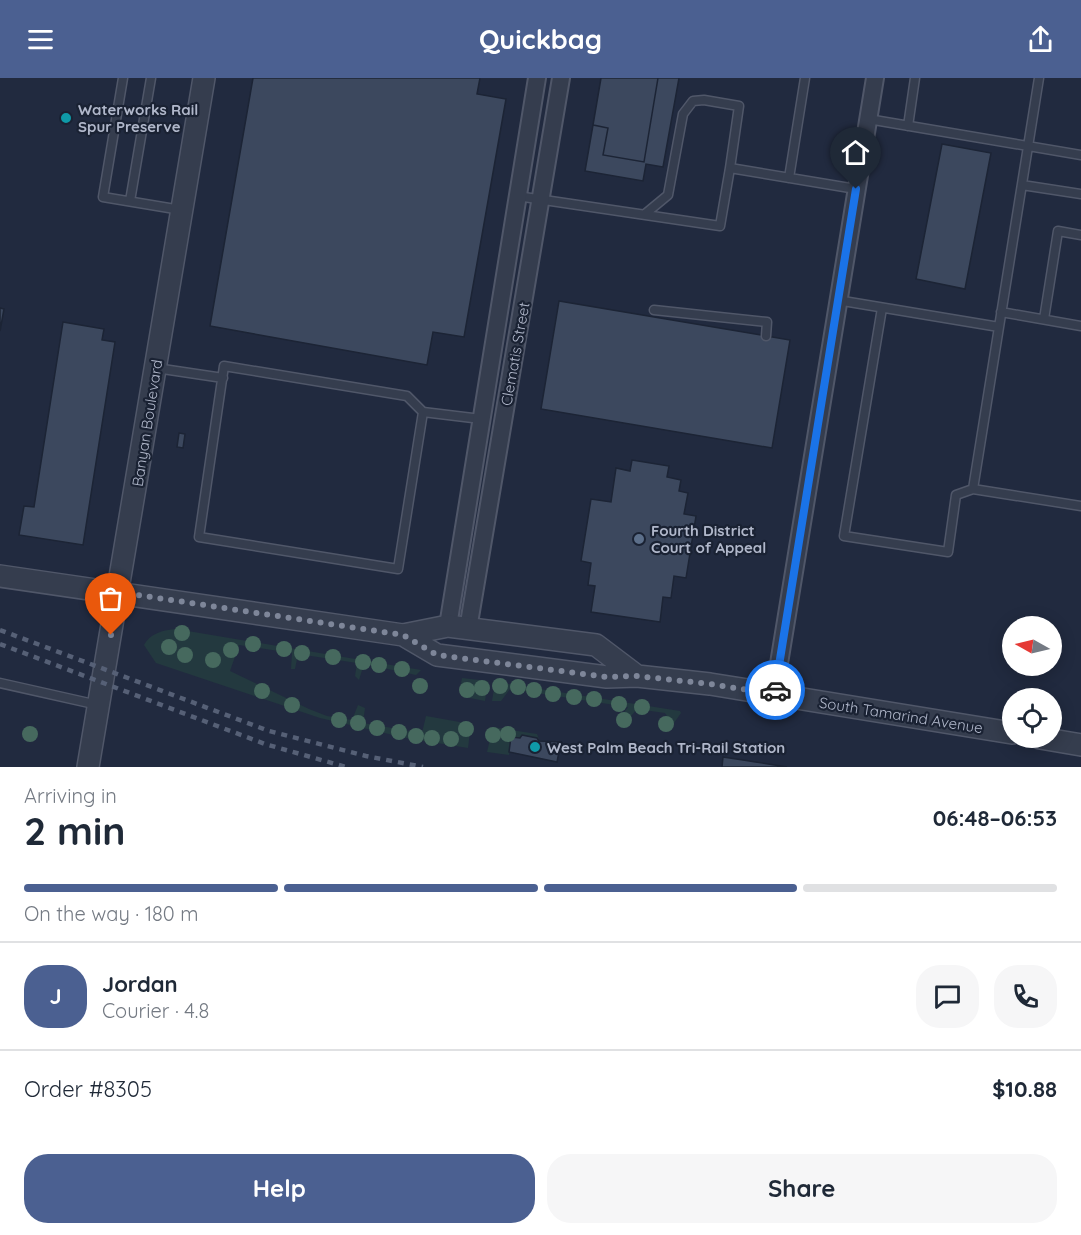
<!DOCTYPE html>
<meta charset="utf-8">
<style>
:root{--surface:#fff;--page:#f6f6f7;--text:#1f2937;--muted:#747a83;--line:#e0e1e3;--accent:#4b6091}
body{margin:0;font-family:Quicksand,sans-serif;background:var(--page);color:var(--text);height:100vh;display:flex;flex-direction:column;font-size:22px;white-space:nowrap}
*{box-sizing:border-box;margin:0}
p{font-size:20px;color:var(--muted)}
.icon{flex:none;width:33px;height:33px;fill:none;stroke:currentColor;stroke-width:2;stroke-linecap:round;stroke-linejoin:round}
.map{position:relative;height:689px;overflow:hidden}
.sheet{display:flex;flex-direction:column;background:var(--surface);flex:1}
.sheet>*{flex:none}
.needle{width:39px;rotate:278deg}
.controls{position:absolute;left:1002px;top:538px;display:grid;gap:12px}
.controls a{display:grid;place-items:center;width:60px;height:60px;border-radius:50%;background:var(--surface);box-shadow:0 3px 15px #0003;font-size:30px}
.pin{position:absolute;display:grid;place-items:center;width:51px;height:51px;color:#fff;margin:-62px -26px;border-radius:50% 50% 50% 0;rotate:-45deg;box-shadow:0 0 6px #0007}
.pin .icon{rotate:45deg}
.courier{position:absolute;display:grid;place-items:center;width:60px;height:60px;margin:-30px;border:4px solid #1a73e8;border-radius:50%;background:#fff;color:#222;box-shadow:0 2px 8px #0007}
.overview em{font-style:normal;font-weight:800}
.overview div{display:flex;flex-direction:column-reverse}
.overview{display:flex;align-items:center;justify-content:space-between;height:102px;padding:0 24px}
h1{font-size:39px;font-weight:800;line-height:45px}
.bar{display:grid;grid-template-columns:repeat(4,1fr);gap:9px 6px;align-content:center;height:72px;padding:0 24px}
.bar i{height:8px;border-radius:4px;background:var(--line)}
.bar .active{background:var(--accent)}
.bar p{grid-column:span 4}
.line{display:flex;align-items:center;gap:15px;padding:0 24px;border-top:2px solid var(--line)}
.line div{flex:1}
.round{display:grid;place-items:center;flex:none;width:63px;height:63px;border-radius:24px;background:var(--page)}
.button{display:flex;gap:12px;margin-top:auto;padding:12px 24px}
.button a{flex:1;height:69px;border-radius:24px;background:var(--accent);color:#fff;font-size:24px;font-weight:800;line-height:69px;text-align:center}
.button a+a{background:var(--page);color:var(--text)}
header{display:flex;justify-content:space-between;align-items:center;height:78px;padding:0 24px;background:var(--accent);color:#fff;font-size:27px;font-weight:800}
.map>svg:first-child{display:block}
.green{fill:#23393f}
.building{fill:#3c485e;stroke:#1c2435;stroke-width:1.5}
.lines{fill:none;stroke-linecap:round;stroke-linejoin:round}
.service-casing{stroke:#505769;stroke-width:11}
.minor-casing{stroke:#505769;stroke-width:20}
.tertiary-casing{stroke:#505769;stroke-width:24}
.service{stroke:#353d4e;stroke-width:8}
.minor{stroke:#353d4e;stroke-width:16}
.tertiary{stroke:#353d4e;stroke-width:21}
.rail{stroke:#566076;stroke-width:4.5;stroke-dasharray:6 6;stroke-linecap:butt}
.tree{fill:#46695e}
.done{stroke:#7e8699;stroke-width:6;stroke-dasharray:0 10.8}
.route{stroke:#1a73e8;stroke-width:8}
.culture-dot{fill:#0f9aa8;stroke:#1a2233;stroke-width:2}
.service-dot{fill:#5c6f8a;stroke:#1a2233;stroke-width:2}
.labels{text-anchor:middle;dominant-baseline:central;stroke-width:4.5;stroke-linejoin:round;paint-order:stroke}
.poi-label{font-size:15px;font-weight:bold;fill:#b0b7ca;stroke:#1a2233;text-anchor:start}
.street-label{font-size:15px;fill:#b0b7ca;stroke:#1a2233}
</style>
<header><svg class="icon" aria-label="menu" viewBox="0 0 24 24"><path d="M4 6h16M4 12h16M4 18h16"/></svg>Quickbag<svg class="icon" aria-label="share" viewBox="0 0 24 24"><path d="M12 15V3M7 8l5-5 5 5M5 13v7h14v-7"/></svg></header>
<div class="map">
<svg width="1081" height="689" viewBox="0 0 1081 689">
<rect width="100%" height="100%" fill="#212a3f"/>
<path class="green" d="M 176,551 L 421,592 L 416,597 L 364,586 L 359,602 L 355,598 L 357,585 L 298,576 L 295,591 L 291,591 L 292,575 L 239,567 L 230,593 L 309,631 L 327,638 L 352,642 L 358,627 L 365,630 L 363,645 L 422,655 L 426,638 L 471,646 L 468,670 L 406,660 L 320,640 L 156,585 L 144,567 C 150,555 164,552 176,551 Z
M 462,600 L 488,603 L 485,623 L 465,619 L 460,611 Z
M 495,604 L 680,633 L 681,635 L 674,645 L 664,650 L 660,645 L 667,638 L 665,635 L 637,631 L 626,644 L 622,645 L 620,640 L 628,629 L 510,611 L 501,623 L 492,623 Z
M 493,649 L 537,656 L 539,661 L 522,657 L 520,660 L 511,659 L 509,677 L 487,674 Z"/>
<path class="building" d="M 253,0 L 480,0 L 477,16 L 506,21 L 464,259 L 433,254 L 427,287 L 210,248 Z
M 601,0 L 658,0 L 644,84 L 603,77 L 608,50 L 593,47 Z
M 658,0 L 679,0 L 663,89 L 646,86 L 643,103 L 585,93 L 593,47 L 608,50 L 603,77 L 644,84 Z
M 942,66 L 991,75 L 965,211 L 916,201 Z
M 559,223 L 790,262 L 772,370 L 541,331 Z
M 0,230 L 4,231 L 0,253 Z
M 63,244 L 104,251 L 102,262 L 115,264 L 83,467 L 19,457 L 24,428 L 34,429 Z
M 179,355 L 185,356 L 183,370 L 177,369 Z
M 632,382 L 669,388 L 667,399 L 681,402 L 679,413 L 688,415 L 684,436 L 696,438 L 686,500 L 674,498 L 671,520 L 663,519 L 660,544 L 591,534 L 595,508 L 588,507 L 591,485 L 581,483 L 591,421 L 611,424 L 616,390 L 630,393 Z
M 522,657 L 537,660 L 539,663 L 561,664 L 557,684 L 509,674 L 511,659 L 520,660 Z
M 723,679 L 743,682 L 787,689 L 722,689 Z"/>
<g class="lines">
<defs>
<path id="service" d="M 123,0 L 103,119 L 181,132
M 1039,0 L 973,411 L 1081,428
M 868,41 L 1081,77
M 908,48 L 915,0
M 789,100 L 805,0
M 1022,107 L 1081,116
M 517,118 L 720,148 L 730,90 L 856,111
M 130,123 L 151,0
M 645,136 L 668,117 L 683,36 L 693,23 L 704,22 L 739,28 L 730,90
M 837,222 L 999,249
M 882,230 L 844,458 L 948,474 L 956,417 L 973,411
M 654,232 L 767,244 L 766,258
M 1001,234 L 1081,248
M 1044,241 L 1058,153 L 1081,157
M 156,290 L 223,300
M 423,334 L 398,491 L 199,459 L 224,288 L 407,318 L 423,334 L 481,341
M 0,605 L 98,627"/>
<path id="minor" d="M 448,548 L 537,0
M 468,551 L 561,0
M 774,616 L 875,0"/>
<path id="tertiary" d="M 0,498 L 403,557 L 448,548 L 596,567 L 637,598
M 403,557 L 437,577 L 607,599 L 637,598 L 710,606 L 1012,655
M 1040,660 L 1081,667
M 88,689 L 204,0"/>
</defs>
<use href="#service" class="service-casing"/>
<use href="#minor" class="minor-casing"/>
<use href="#tertiary" class="tertiary-casing"/>
<use href="#service" class="service"/>
<use href="#minor" class="minor"/>
<use href="#tertiary" class="tertiary"/>
<path class="rail" d="M 0,552 L 269,653 L 366,678 L 423,689
M 0,566 L 265,666 L 346,689"/>
</g>
<g class="tree">
<circle cx="182" cy="555" r="8"/>
<circle cx="253" cy="566" r="8"/>
<circle cx="169" cy="569" r="8"/>
<circle cx="284" cy="571" r="8"/>
<circle cx="231" cy="572" r="8"/>
<circle cx="302" cy="575" r="8"/>
<circle cx="185" cy="577" r="8"/>
<circle cx="333" cy="579" r="8"/>
<circle cx="213" cy="582" r="8"/>
<circle cx="363" cy="584" r="8"/>
<circle cx="379" cy="587" r="8"/>
<circle cx="402" cy="591" r="8"/>
<circle cx="420" cy="608" r="8"/>
<circle cx="500" cy="608" r="8"/>
<circle cx="518" cy="609" r="8"/>
<circle cx="482" cy="610" r="8"/>
<circle cx="467" cy="612" r="8"/>
<circle cx="534" cy="612" r="8"/>
<circle cx="262" cy="613" r="8"/>
<circle cx="553" cy="616" r="8"/>
<circle cx="574" cy="619" r="8"/>
<circle cx="594" cy="621" r="8"/>
<circle cx="619" cy="626" r="8"/>
<circle cx="292" cy="627" r="8"/>
<circle cx="642" cy="629" r="8"/>
<circle cx="339" cy="642" r="8"/>
<circle cx="624" cy="642" r="8"/>
<circle cx="358" cy="645" r="8"/>
<circle cx="666" cy="646" r="8"/>
<circle cx="377" cy="650" r="8"/>
<circle cx="466" cy="651" r="8"/>
<circle cx="399" cy="654" r="8"/>
<circle cx="30" cy="656" r="8"/>
<circle cx="508" cy="656" r="8"/>
<circle cx="493" cy="657" r="8"/>
<circle cx="416" cy="658" r="8"/>
<circle cx="432" cy="660" r="8"/>
<circle cx="451" cy="661" r="8"/>
</g>
<g class="lines">
<path class="done" d="M 111,557 L 118,514 L 403,557 L 437,577 L 607,599 L 637,598 L 710,606 L 774,616 L 775,612"/>
<path class="route" d="M 775,612 L 856,111"/>
</g>
<g class="culture-dot">
<circle cx="66" cy="40" r="6"/>
<circle cx="535" cy="669" r="6"/>
</g>
<circle class="service-dot" cx="639" cy="461" r="6"/>
<g class="labels">
<g class="poi-label">
<text x="78" y="31">Waterworks Rail<tspan x="78" dy="17">Spur Preserve</tspan></text>
<text x="651" y="452">Fourth District<tspan x="651" dy="17">Court of Appeal</tspan></text>
<text x="547" y="669">West Palm Beach Tri-Rail Station</text>
</g>
<g class="street-label">
<text transform="translate(515 276) rotate(-80)">Clematis Street</text>
<text transform="translate(147 345) rotate(-81)">Banyan Boulevard</text>
<text transform="translate(901 637) rotate(9)">South Tamarind Avenue</text>
</g>
</g>
</svg>
<div class="controls">
<a><svg class="needle" viewBox="-14 -14 28 28"><path d="M0-13l5 13h-10z" fill="#e53935"/><path d="M0 13l5-13h-10z" fill="#747a83"/></svg></a>
<a><svg class="icon" aria-label="locate" viewBox="0 0 24 24"><circle cx="12" cy="12" r="6"/><path d="M12 2v4M12 18v4M2 12h4M18 12h4"/></svg></a>
</div>
<div class="pin" style="left:111px;top:557px;background:#ea580c"><svg class="icon" aria-label="bag" viewBox="0 0 24 24"><path d="M5 8h14l-1 12H6zM9 8a3 3 0 0 1 6 0"/></svg></div>
<div class="pin" style="left:856px;top:111px;background:#1f2937"><svg class="icon" aria-label="home" viewBox="0 0 24 24"><path d="M3 11l9-7 9 7M6 9v11h12V9"/></svg></div>
<div class="courier" style="left:775px;top:612px"><svg class="icon" aria-label="car" viewBox="0 0 24 24"><path d="M5 17H2v-5l4-1 3-4h7l3 4 3 1v5h-3M9 17h6M6 11h13"/><circle cx="7" cy="17" r="2"/><circle cx="17" cy="17" r="2"/></svg></div>
</div>
<section class="sheet">
<div class="overview"><div><h1>2 min</h1><p>Arriving in</p></div><em>06:48–06:53</em></div>
<div class="bar"><i class="active"></i><i class="active"></i><i class="active"></i><i></i><p>On the way · 180 m</p></div>
<div class="line" style="height:108px"><b class="round" style="background:var(--accent);color:#fff">J</b><div><b>Jordan</b><p>Courier · 4.8</p></div><a class="round"><svg class="icon" aria-label="chat" viewBox="0 0 24 24"><path d="M4 5h16v11H9l-5 4z"/></svg></a><a class="round"><svg class="icon" aria-label="phone" viewBox="0 0 24 24"><path d="M5 4h4l2 5-3 2q2 4 5 5l2-3 5 2v4C11 20 4 13 5 4z"/></svg></a></div>
<div class="line" style="height:78px"><div>Order #8305</div><b>$10.88</b></div>
<div class="button"><a>Help</a><a>Share</a></div>
</section>
